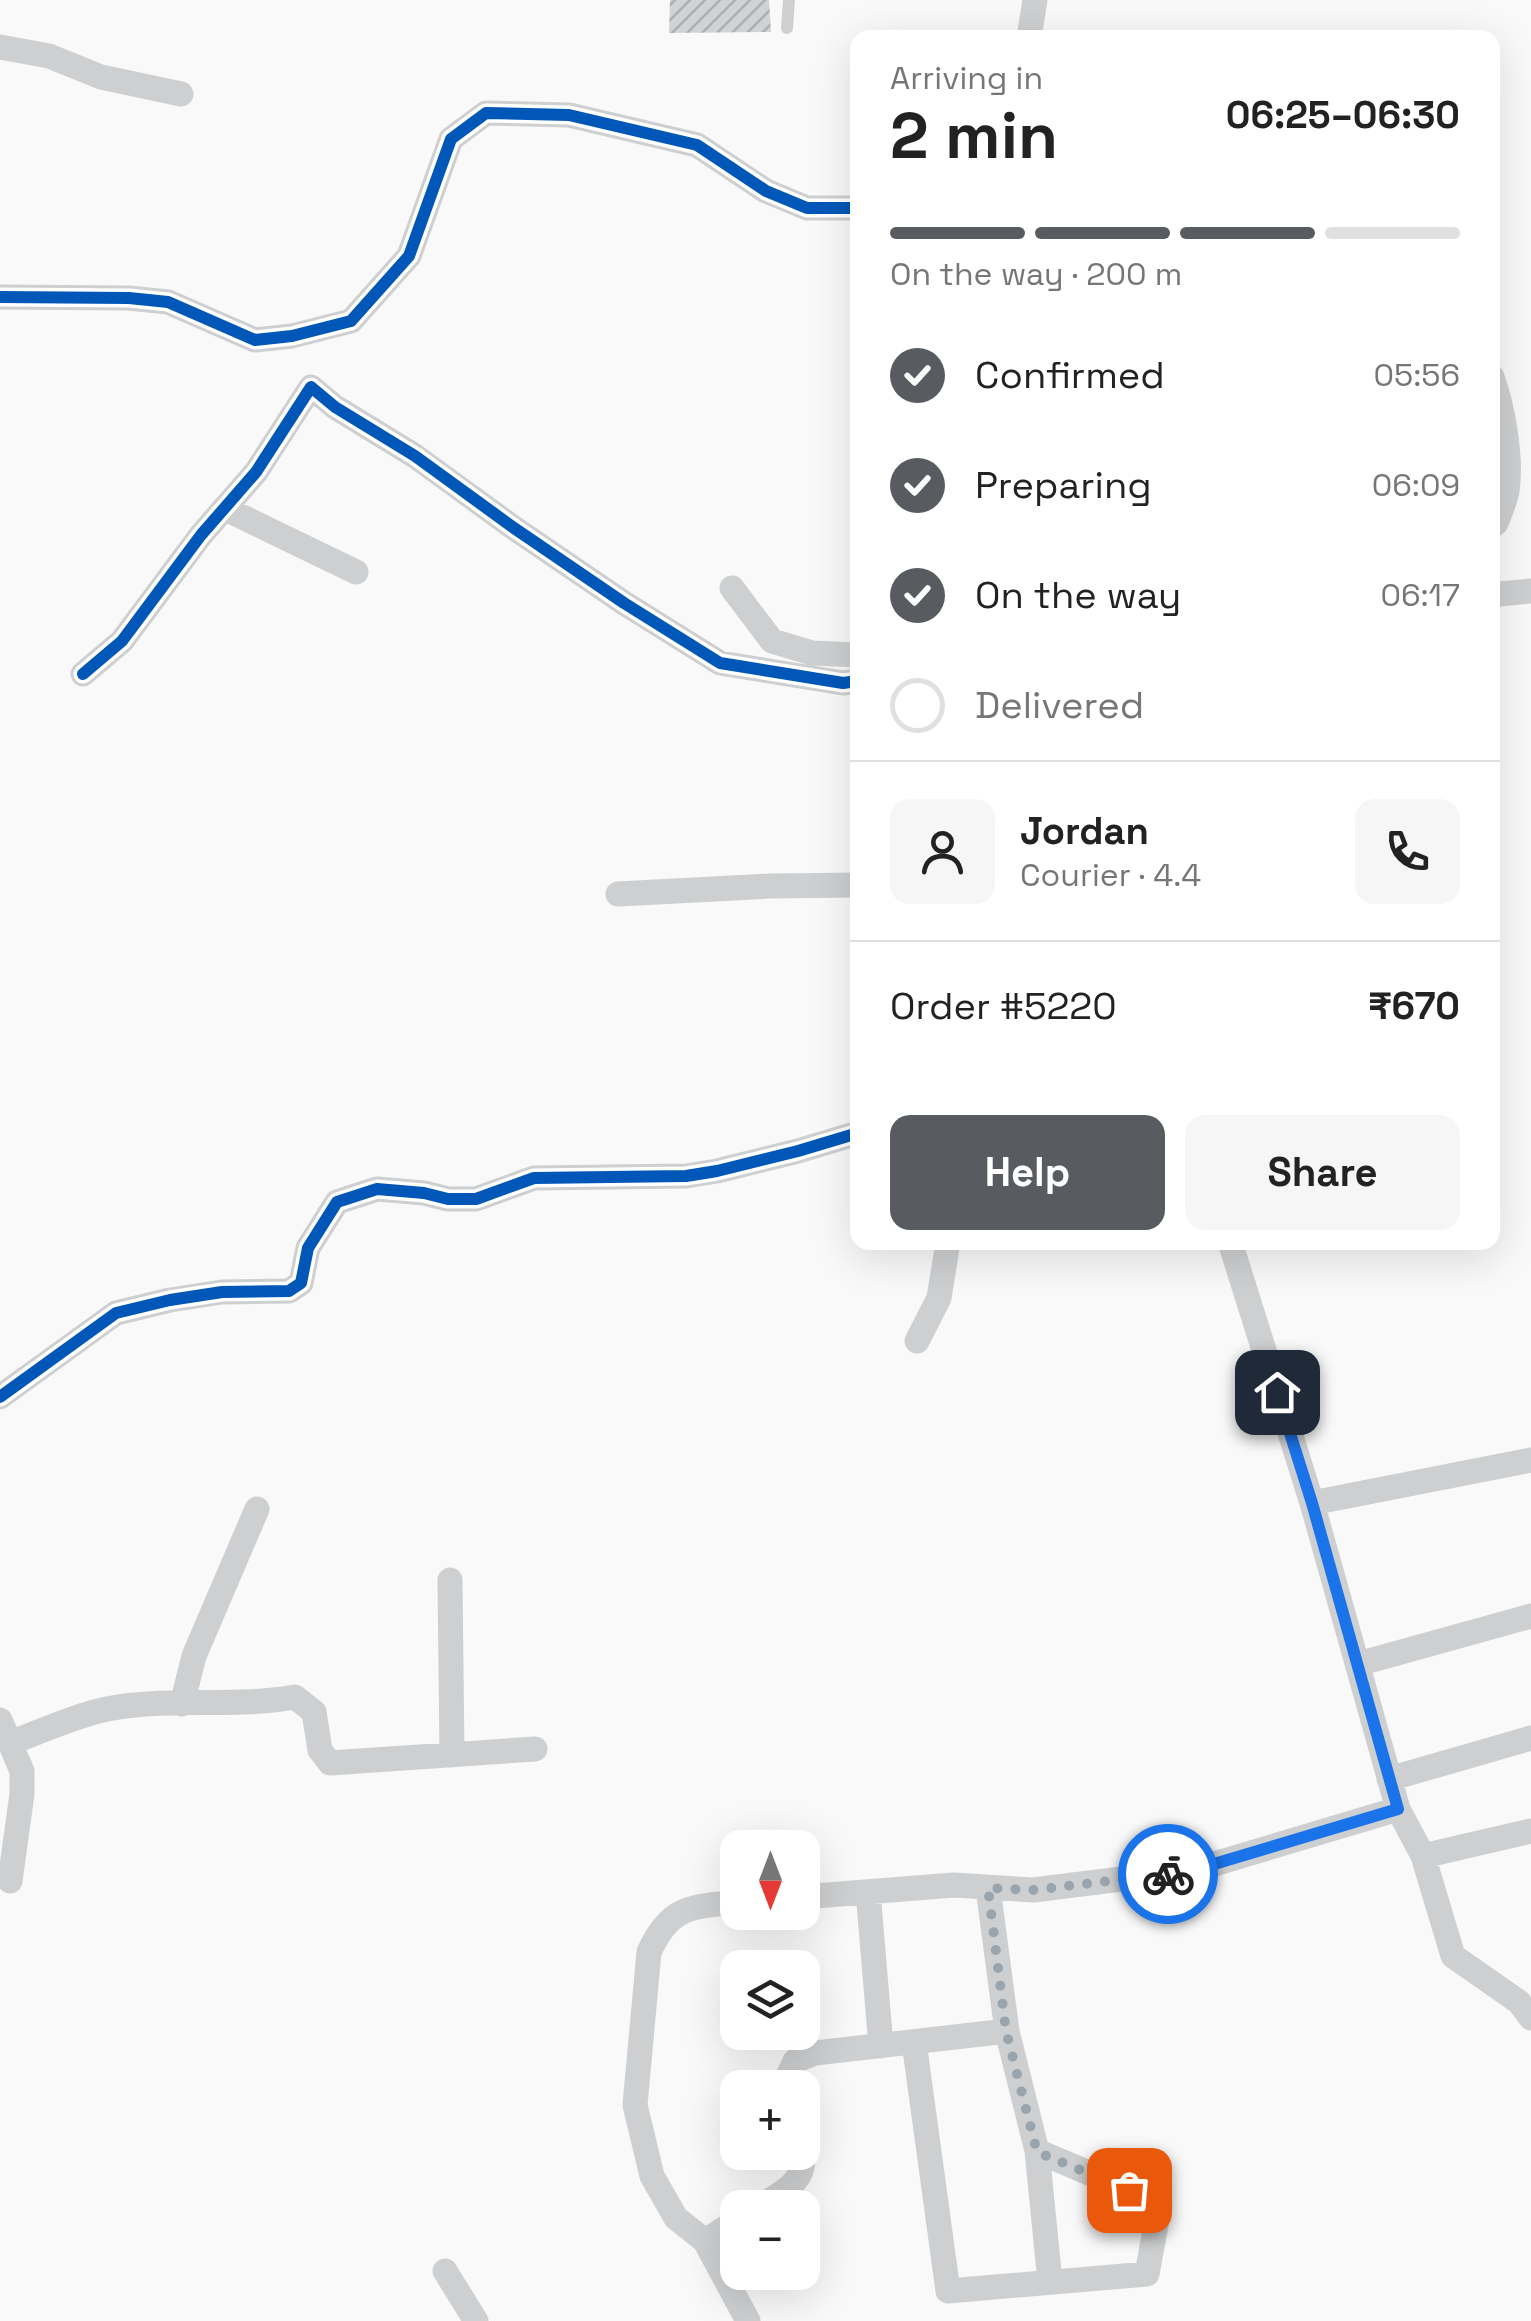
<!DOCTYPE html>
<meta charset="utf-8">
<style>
:root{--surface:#fff;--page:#f6f6f6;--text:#222;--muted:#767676;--line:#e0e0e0;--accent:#585c60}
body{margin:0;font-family:"Space Grotesk",sans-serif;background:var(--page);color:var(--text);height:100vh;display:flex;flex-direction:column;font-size:38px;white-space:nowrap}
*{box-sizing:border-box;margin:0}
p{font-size:32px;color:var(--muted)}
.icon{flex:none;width:55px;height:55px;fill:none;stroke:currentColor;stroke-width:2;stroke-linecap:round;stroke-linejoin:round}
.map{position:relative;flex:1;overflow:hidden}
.drawer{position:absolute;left:850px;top:30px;width:650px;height:1220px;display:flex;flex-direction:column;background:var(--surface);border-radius:20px;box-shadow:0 10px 40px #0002}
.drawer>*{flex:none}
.needle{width:65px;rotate:180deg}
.fabs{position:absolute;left:720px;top:1830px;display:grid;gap:20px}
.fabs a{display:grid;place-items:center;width:100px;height:100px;border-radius:20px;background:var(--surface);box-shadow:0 10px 40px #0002;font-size:50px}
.pin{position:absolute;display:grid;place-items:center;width:85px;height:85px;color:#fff;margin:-42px;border-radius:20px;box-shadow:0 5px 15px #0006}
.courier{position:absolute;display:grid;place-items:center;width:100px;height:100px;margin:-50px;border:8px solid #1a73e8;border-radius:50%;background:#fff;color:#222;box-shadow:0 2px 12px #0007}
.overview em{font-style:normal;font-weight:700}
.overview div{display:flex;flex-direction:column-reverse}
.overview{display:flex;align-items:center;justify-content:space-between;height:170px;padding:0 40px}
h1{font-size:65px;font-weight:700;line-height:75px}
.bar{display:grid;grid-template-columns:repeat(4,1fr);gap:15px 10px;align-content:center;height:120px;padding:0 40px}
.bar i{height:12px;border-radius:8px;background:var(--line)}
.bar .current{background:var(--accent)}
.bar p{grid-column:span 4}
.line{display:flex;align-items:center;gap:25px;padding:0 40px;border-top:2px solid var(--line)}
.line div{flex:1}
.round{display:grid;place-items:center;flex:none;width:105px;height:105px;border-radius:20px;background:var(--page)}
ol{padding:0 40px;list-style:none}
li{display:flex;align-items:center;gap:30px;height:110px}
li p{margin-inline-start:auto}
li .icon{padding:10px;border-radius:50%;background:var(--accent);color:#fff;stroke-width:4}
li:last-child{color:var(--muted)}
li i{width:55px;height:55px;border:5px solid var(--line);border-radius:50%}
.primary-button{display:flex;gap:20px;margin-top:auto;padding:20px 40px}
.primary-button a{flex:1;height:115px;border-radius:20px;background:var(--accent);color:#fff;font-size:40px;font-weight:700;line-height:115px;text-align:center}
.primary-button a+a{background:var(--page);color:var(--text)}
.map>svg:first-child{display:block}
.building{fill:url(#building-hatch)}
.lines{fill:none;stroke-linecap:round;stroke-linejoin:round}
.service{stroke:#cecfd0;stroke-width:12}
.minor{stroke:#cecfd0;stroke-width:25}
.cycleway-casing{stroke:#fff;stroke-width:19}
.cycleway{stroke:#0057b8;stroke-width:12}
.done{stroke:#99a4ac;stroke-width:10;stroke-dasharray:0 18}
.route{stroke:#1a73e8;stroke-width:12}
</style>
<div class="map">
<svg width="1531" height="2321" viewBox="0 0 1531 2321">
<defs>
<pattern id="building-hatch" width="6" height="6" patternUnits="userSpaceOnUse" patternTransform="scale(2.5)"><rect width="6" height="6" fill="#d0d2d3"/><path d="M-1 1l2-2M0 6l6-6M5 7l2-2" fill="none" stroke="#acafb1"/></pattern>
</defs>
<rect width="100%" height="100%" fill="#f9f9f9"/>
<path class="building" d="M 670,0 L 769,0 L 771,32 L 669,33 Z"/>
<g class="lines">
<path class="service" d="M 787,28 L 789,0"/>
<path class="minor" d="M 1029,38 L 1035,0
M 0,47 L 49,56 L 101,77 L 181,94
M 0,297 L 129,298 L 168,302 L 255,340 L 292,336 L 351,321 L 409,256 L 451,139 L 486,113 L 569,115 L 697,145 L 766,191 L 807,208 L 858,208
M 1492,377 C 1503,407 1512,460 1507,491 C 1505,502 1500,513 1496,523 L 1492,526
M 224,508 L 356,572
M 732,588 L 772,641 L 812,653 L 858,655
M 1492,597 L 1499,594 L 1531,591
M 83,674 L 122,641 L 201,535 L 256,472 L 311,387 L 335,407 L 415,456 L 514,528 L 624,603 L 720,663 L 843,683 L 858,681
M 618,894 L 771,886 L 858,885
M 1230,1242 L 1312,1503 L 1398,1809 L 1423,1856 L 1453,1956 L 1519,2002 L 1531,2018
M 917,1341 L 939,1298 L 948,1242
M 0,1397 L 116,1313 L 170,1300 L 222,1292 L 289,1291 L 301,1283 L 308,1248 L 337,1202 L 377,1189 L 424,1193 L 448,1199 L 476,1199 L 534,1178 L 686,1176 L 717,1171 L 798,1151 L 858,1133
M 1312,1503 L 1531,1460
M 450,1580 L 452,1755
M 1358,1664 L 1531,1616
M 182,1704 L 194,1656 L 257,1509
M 0,1720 L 22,1771 L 22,1794 L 10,1881
M 10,1743 C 42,1731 74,1716 107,1709 C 169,1697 233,1708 295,1697 L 314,1712 L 320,1750 L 330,1763 L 535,1749
M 1389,1779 L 1531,1738
M 1423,1856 L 1531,1831
M 868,1892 L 881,2046
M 802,1897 L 954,1885 L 1033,1890 L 1194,1870 L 1398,1809
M 738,1902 C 690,1907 670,1906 649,1952 L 635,2105 L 652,2176 L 676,2218 L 705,2241 L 748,2321
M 914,2042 L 948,2291 L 1147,2274 L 1160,2203 L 1037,2151 L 1007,2031 L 988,1888
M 790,2088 L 788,2076 L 795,2061 L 815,2053 L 1007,2031
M 1037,2151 L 1050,2282
M 758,2208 C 779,2194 808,2183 802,2152
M 705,2241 L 738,2220
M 445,2271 L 476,2321"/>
<defs>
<path id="cycleway" d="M 0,297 L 129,298 L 168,302 L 255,340 L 292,336 L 351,321 L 409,256 L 451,139 L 486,113 L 569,115 L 697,145 L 766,191 L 807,208 L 858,208
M 83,674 L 122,641 L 201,535 L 256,472 L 311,387 L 335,407 L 415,456 L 514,528 L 624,603 L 720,663 L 843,683 L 858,681
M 0,1397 L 116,1313 L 170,1300 L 222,1292 L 289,1291 L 301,1283 L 308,1248 L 337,1202 L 377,1189 L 424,1193 L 448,1199 L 476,1199 L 534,1178 L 686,1176 L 717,1171 L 798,1151 L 858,1133"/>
</defs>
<use href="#cycleway" class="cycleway-casing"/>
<use href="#cycleway" class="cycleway"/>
</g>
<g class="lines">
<path class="done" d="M 1129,2190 L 1037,2152 L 1006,2031 L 988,1888 L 1034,1890 L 1168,1874"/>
<path class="route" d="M 1168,1874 L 1194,1870 L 1398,1809 L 1312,1503 L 1277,1392"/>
</g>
</svg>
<div class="fabs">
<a><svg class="needle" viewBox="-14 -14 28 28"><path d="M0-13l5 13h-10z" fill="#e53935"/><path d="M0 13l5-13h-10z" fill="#767676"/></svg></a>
<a><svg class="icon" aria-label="layers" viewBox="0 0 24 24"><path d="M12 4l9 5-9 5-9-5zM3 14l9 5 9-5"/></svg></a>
<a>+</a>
<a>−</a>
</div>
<div class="pin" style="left:1129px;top:2190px;background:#ea580c"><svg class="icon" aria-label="bag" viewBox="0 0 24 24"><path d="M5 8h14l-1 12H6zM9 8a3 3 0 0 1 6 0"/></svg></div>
<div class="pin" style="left:1277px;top:1392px;background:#1f2937"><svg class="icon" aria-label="home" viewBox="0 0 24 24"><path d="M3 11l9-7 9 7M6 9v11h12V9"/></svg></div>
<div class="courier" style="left:1168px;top:1874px"><svg class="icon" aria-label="bike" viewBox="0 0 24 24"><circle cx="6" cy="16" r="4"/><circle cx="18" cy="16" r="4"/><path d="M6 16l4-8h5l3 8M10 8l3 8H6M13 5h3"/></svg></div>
<section class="drawer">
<div class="overview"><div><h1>2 min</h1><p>Arriving in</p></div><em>06:25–06:30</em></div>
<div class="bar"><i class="current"></i><i class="current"></i><i class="current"></i><i></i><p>On the way · 200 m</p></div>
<ol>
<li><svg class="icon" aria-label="check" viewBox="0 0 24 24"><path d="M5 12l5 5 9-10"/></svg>Confirmed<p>05:56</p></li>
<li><svg class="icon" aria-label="check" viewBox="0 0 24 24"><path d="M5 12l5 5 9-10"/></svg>Preparing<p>06:09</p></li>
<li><svg class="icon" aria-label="check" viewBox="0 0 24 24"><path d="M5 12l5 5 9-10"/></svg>On the way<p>06:17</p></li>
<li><i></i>Delivered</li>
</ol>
<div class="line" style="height:180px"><a class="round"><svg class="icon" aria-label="person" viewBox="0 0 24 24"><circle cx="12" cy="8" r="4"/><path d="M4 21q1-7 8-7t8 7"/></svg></a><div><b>Jordan</b><p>Courier · 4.4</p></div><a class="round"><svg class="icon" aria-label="phone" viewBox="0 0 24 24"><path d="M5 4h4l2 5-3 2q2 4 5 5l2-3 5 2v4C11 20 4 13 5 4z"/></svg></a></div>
<div class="line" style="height:130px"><div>Order #5220</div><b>₹670</b></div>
<div class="primary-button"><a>Help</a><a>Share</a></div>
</section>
</div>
